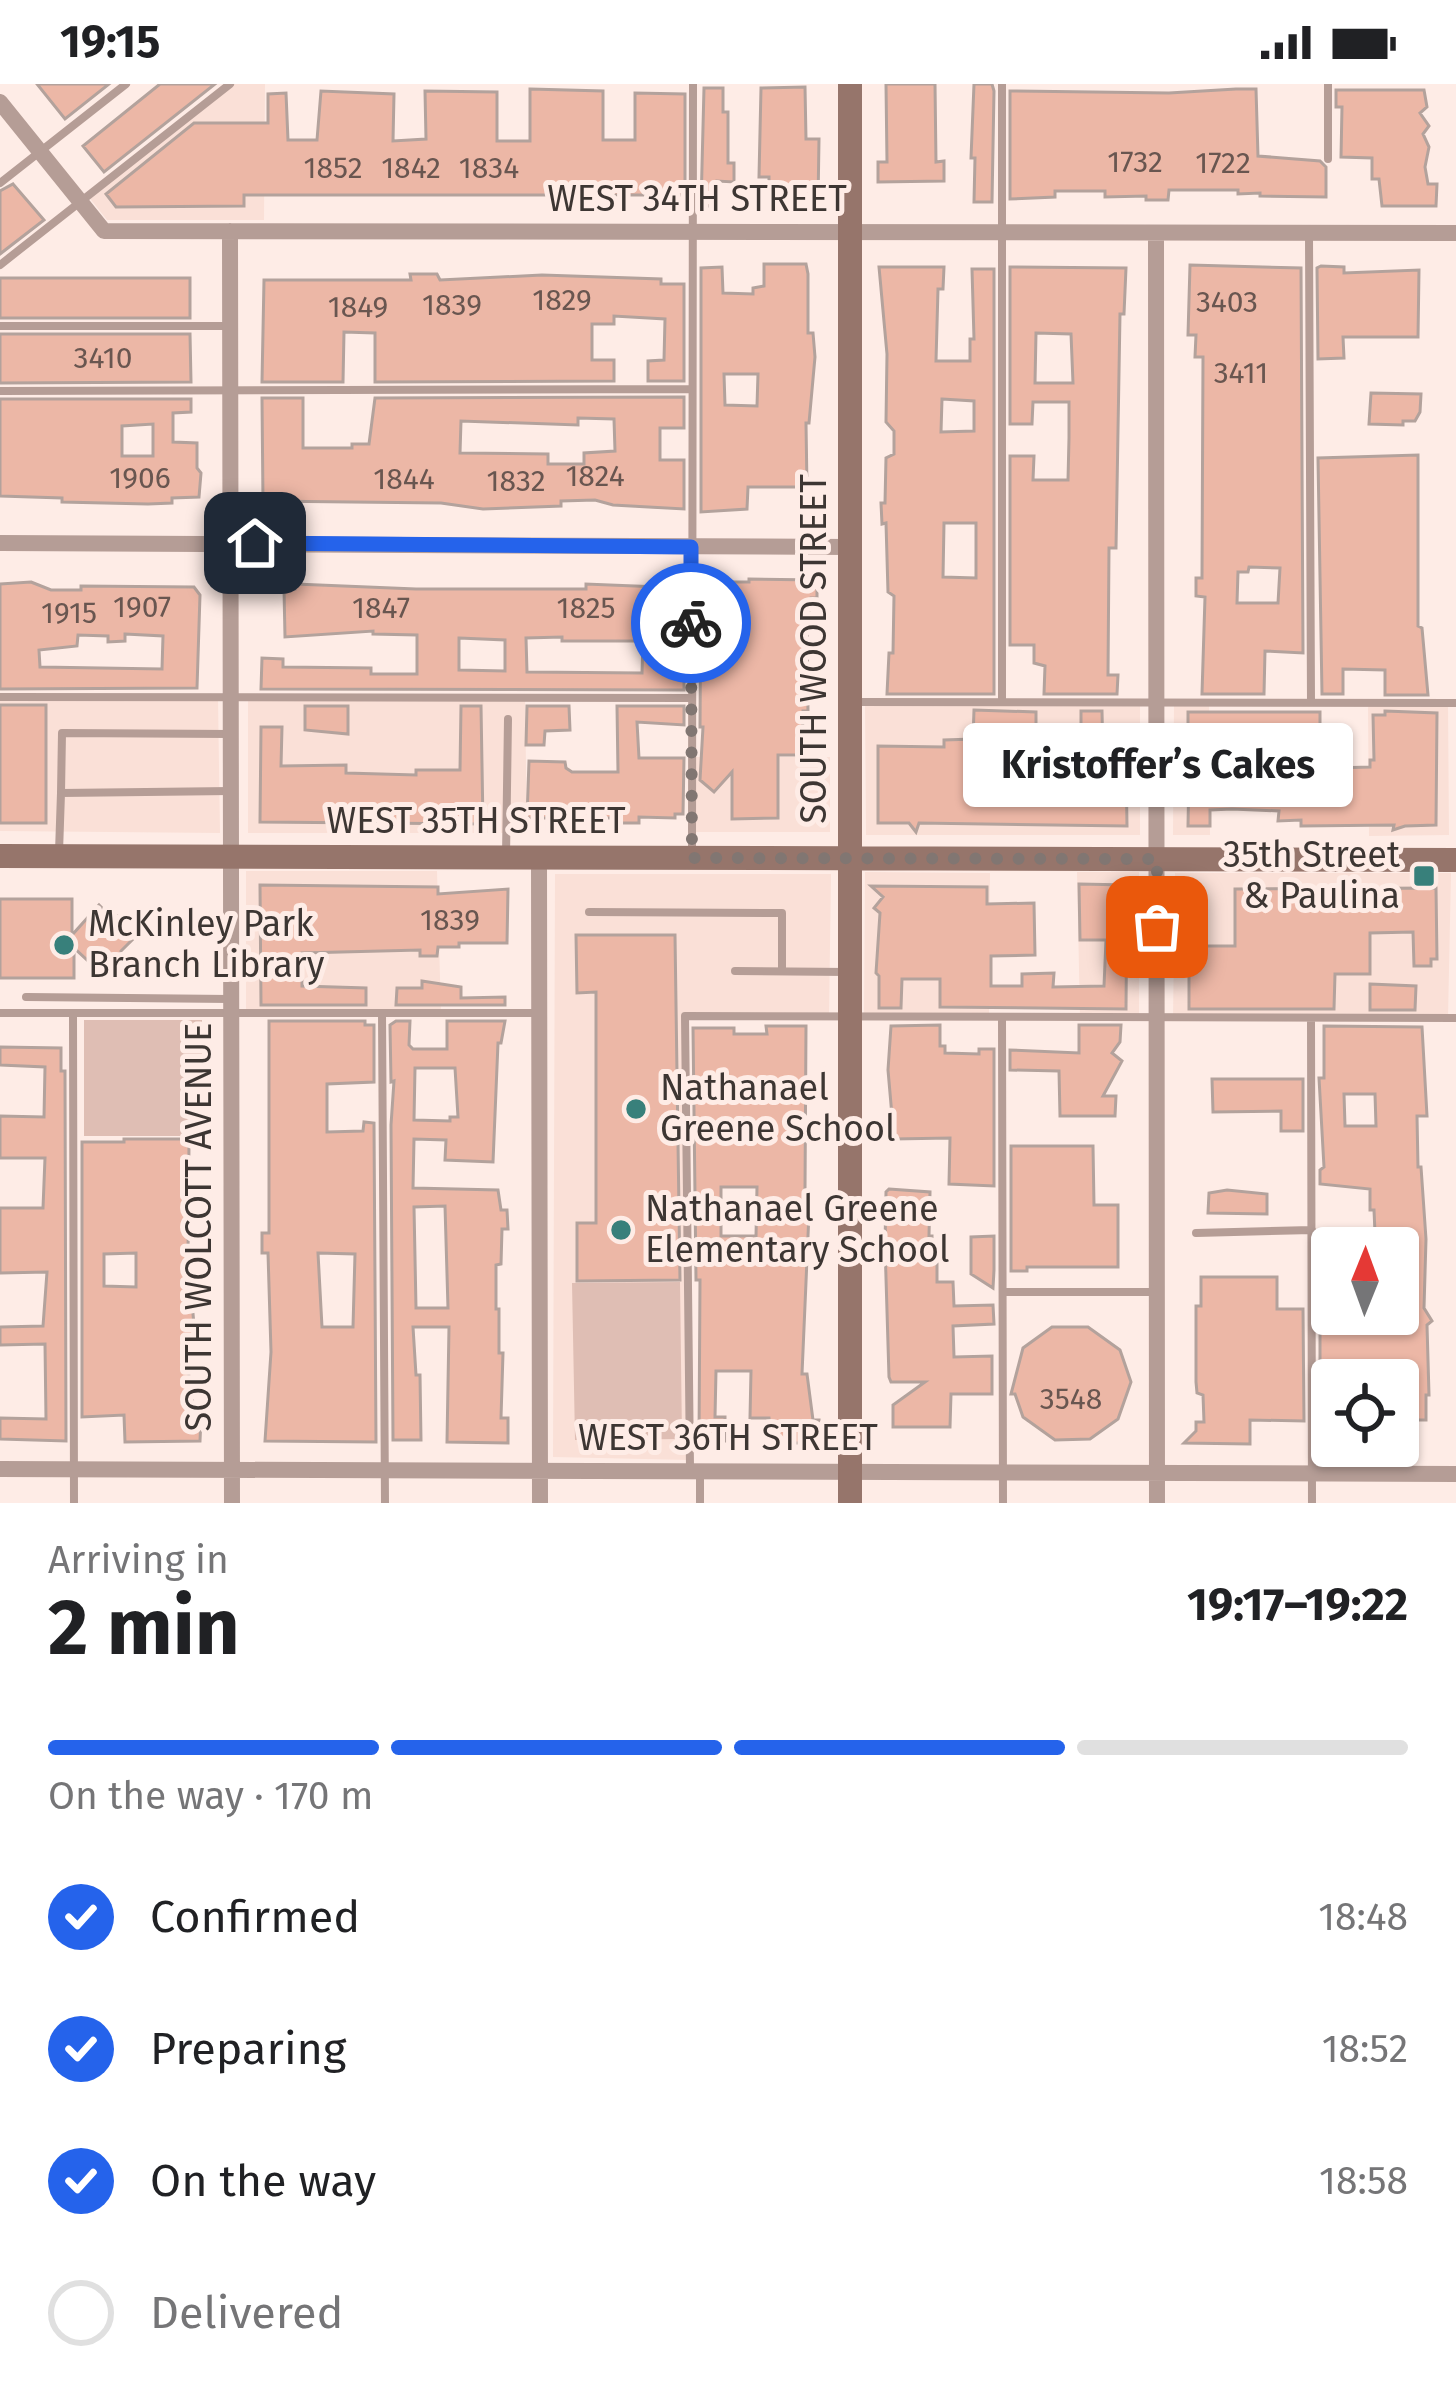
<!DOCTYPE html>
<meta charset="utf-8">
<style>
:root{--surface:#fff;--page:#f6f6f6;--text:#202124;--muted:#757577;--line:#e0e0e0;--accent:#2563eb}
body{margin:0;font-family:"Fira Sans",sans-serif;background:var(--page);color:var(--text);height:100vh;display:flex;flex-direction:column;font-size:45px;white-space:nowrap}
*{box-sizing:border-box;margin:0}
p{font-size:39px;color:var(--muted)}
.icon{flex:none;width:66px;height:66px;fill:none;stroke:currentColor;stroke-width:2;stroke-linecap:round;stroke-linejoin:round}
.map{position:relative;height:1419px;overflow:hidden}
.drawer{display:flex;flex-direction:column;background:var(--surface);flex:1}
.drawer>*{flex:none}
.needle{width:78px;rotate:1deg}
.tools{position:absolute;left:1311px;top:1143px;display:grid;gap:24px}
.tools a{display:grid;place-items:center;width:108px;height:108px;border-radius:12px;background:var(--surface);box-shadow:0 3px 9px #0004;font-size:60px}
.pin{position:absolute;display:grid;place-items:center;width:102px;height:102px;color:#fff;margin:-51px;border-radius:24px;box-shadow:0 6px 18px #0006}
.courier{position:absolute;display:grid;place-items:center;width:120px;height:120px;margin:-60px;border:9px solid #2563eb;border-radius:50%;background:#fff;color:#222;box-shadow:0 3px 15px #0007}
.bubble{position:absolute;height:84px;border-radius:12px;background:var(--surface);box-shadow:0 3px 9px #0004;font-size:39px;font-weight:700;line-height:84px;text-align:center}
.summary em{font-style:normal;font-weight:700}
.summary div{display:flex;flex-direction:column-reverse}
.summary{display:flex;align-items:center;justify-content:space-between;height:204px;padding:0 48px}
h1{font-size:78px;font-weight:700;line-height:90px}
.bar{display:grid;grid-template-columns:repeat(4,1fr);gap:18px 12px;align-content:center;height:144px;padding:0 48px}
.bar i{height:15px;border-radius:9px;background:var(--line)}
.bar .current{background:var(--accent)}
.bar p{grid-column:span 4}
ol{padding:0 48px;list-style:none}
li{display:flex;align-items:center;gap:36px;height:132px}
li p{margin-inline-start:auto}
li .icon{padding:12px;border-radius:50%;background:var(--accent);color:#fff;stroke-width:4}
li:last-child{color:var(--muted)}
li i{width:66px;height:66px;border:6px solid var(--line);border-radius:50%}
.status{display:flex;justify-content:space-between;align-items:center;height:84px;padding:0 60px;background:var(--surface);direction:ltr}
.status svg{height:33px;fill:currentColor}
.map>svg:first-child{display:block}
.built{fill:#fae0d7}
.green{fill:#dfbeb4}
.building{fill:#ecb7a6;stroke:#b3a29c;stroke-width:3;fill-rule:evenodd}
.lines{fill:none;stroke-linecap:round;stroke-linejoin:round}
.lane{stroke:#b59d96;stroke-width:8}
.street{stroke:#b59d96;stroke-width:16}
.secondary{stroke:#96756b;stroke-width:24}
.done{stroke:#817672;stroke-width:12;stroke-dasharray:0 21.6}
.route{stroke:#2563eb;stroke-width:15}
.poi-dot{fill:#38807b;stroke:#feece6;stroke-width:4.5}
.labels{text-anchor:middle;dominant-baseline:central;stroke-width:10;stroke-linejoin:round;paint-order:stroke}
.number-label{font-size:30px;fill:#695650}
.street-label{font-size:36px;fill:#3d3633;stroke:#feece6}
.poi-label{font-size:36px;fill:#3d3633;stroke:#feece6;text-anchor:start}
</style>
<div class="status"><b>19:15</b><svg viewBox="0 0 49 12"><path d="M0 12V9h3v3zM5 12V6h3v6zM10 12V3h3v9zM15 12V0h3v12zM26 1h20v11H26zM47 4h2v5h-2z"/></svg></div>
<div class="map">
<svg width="1456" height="1419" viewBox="0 0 1456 1419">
<rect width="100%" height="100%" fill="#feece6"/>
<path class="built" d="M 230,0 L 265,0 L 264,136 L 107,136 L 88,112 Z
M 0,613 L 218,614 L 220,749 L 0,747 Z
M 248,614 L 525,614 L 527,749 L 248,749 Z
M 865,618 L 1140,618 L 1140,751 L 866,751 Z
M 1209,618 L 1210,751 L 1173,751 L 1174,619 Z
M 1368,619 L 1448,619 L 1449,751 L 1369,752 Z
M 691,673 L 830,673 L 830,748 L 692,748 Z
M 246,787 L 437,787 L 441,929 L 246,929 Z
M 865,788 L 990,789 L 989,933 L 864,932 Z
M 1077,788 L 1139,788 L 1139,934 L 1080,933 Z
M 1175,789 L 1451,789 L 1448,934 L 1173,934 Z
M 555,790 L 831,790 L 829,932 L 686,932 L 690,1376 L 553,1373 Z"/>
<path class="green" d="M 84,936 L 202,936 L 202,1052 L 84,1052 Z
M 680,1198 L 682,1355 L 575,1356 L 572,1199 Z"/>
<path class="building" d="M 37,0 L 109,0 L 65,35 Z
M 160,0 L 215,0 L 104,88 L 83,62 Z
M 886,0 L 935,0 L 936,78 L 944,77 L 944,97 L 878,98 L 878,78 L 887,78 Z
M 974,0 L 992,0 L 994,7 L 992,118 L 974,118 L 975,74 L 971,74 Z
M 805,3 L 806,55 L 819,55 L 818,119 L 769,117 L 769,93 L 759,93 L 761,4 Z
M 704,4 L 723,4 L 723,28 L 728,28 L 728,79 L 734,79 L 734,98 L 717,97 L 717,122 L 701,122 Z
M 530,5 L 603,7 L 603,56 L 635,56 L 635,9 L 685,10 L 685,111 L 244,111 L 244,122 L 116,123 L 106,110 L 194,39 L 268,39 L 268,10 L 286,9 L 288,56 L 317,56 L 321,7 L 394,10 L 393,57 L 426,55 L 425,7 L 497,8 L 497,57 L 530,57 Z
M 1236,5 L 1256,5 L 1258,72 L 1320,77 L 1326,83 L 1326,113 L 1260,112 L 1260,109 L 1238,110 L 1238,106 L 1169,106 L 1168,116 L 1146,116 L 1146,112 L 1105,113 L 1105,107 L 1055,107 L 1055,113 L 1010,115 L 1010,7 L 1169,9 Z
M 1336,6 L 1424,6 L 1427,23 L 1420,29 L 1429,42 L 1423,50 L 1429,63 L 1425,83 L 1428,100 L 1437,100 L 1436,122 L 1382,122 L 1379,95 L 1372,95 L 1372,74 L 1341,73 L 1342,23 L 1336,23 Z
M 13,100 L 44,136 L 0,170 L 0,107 Z
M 764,180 L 806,180 L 808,190 L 808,249 L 813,249 L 815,273 L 809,339 L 806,339 L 807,403 L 748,403 L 747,425 L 701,428 L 701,184 L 722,183 L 723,209 L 753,210 L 753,204 L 764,202 ZM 724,290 L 758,290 L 757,322 L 725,321 Z
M 1190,181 L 1301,184 L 1303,569 L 1265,567 L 1264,610 L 1202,610 L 1205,513 L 1196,512 L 1196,494 L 1202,494 L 1203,273 L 1195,273 L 1196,251 L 1188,251 ZM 1249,483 L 1280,484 L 1278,519 L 1237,519 L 1238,488 L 1248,488 Z
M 1321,182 L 1344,183 L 1344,189 L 1419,186 L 1418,253 L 1343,253 L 1344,274 L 1318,275 L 1317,184 Z
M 879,183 L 944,183 L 943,205 L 938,205 L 936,277 L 970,277 L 970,255 L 974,255 L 972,185 L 994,185 L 994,610 L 887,610 L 889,569 L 893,569 L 894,512 L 888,508 L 886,439 L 882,440 L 881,419 L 885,419 L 886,374 L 894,370 L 894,347 L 886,338 L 887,270 ZM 942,315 L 974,317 L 974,347 L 941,348 ZM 944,439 L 976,439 L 976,494 L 943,493 Z
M 1010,183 L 1126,184 L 1124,230 L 1120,230 L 1116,464 L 1109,464 L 1108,591 L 1118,591 L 1117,610 L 1044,610 L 1045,582 L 1034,579 L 1034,561 L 1010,561 L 1010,372 L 1034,372 L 1033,396 L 1068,396 L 1069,354 L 1069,318 L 1033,318 L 1032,340 L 1010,340 ZM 1036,249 L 1071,250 L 1073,299 L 1035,299 Z
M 410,190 L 437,190 L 440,196 L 542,191 L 661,195 L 661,200 L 684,200 L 684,297 L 648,297 L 648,277 L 664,276 L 665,235 L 614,232 L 614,240 L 592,240 L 592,276 L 614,276 L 614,297 L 375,298 L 375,249 L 344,248 L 343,298 L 262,298 L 264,196 L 411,196 Z
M 0,194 L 190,194 L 190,234 L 0,234 Z
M 0,250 L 190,250 L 191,298 L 0,299 Z
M 1371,309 L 1421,310 L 1420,328 L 1415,337 L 1403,337 L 1403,341 L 1369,340 Z
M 684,313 L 684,344 L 660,344 L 660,376 L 684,376 L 684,425 L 613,421 L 595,416 L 561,417 L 561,422 L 483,425 L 441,419 L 263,417 L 262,314 L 303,314 L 303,364 L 352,364 L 352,360 L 369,360 L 375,314 ZM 578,334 L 614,335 L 615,367 L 584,369 L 584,380 L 548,380 L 548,370 L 460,369 L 461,337 L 578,341 Z
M 0,315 L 191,315 L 191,328 L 173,329 L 173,358 L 197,359 L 197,384 L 201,389 L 199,413 L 172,414 L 172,419 L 148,420 L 62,418 L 62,414 L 0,412 ZM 153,340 L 153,372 L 122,372 L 122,342 Z
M 1418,371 L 1418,542 L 1422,544 L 1428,611 L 1385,611 L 1385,586 L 1343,585 L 1343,610 L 1322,610 L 1318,374 Z
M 749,495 L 817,496 L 817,514 L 811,514 L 807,546 L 808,627 L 803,627 L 802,671 L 778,671 L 778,734 L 732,735 L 732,688 L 714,708 L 700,696 L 703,643 L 700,643 L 701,498 L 749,498 Z
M 31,498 L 51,506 L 81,506 L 81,502 L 194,503 L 200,511 L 197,604 L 0,605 L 0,500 ZM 125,550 L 163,552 L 162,585 L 40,583 L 39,566 L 77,562 L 78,551 L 108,552 L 108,558 L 125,557 Z
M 295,500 L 416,505 L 586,505 L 586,500 L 684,504 L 684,606 L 261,605 L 262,574 L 283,575 L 283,583 L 371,584 L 371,590 L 417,590 L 417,551 L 373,550 L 373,547 L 285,553 L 284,505 L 295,505 ZM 562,553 L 562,557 L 643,557 L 642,589 L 527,588 L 526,554 ZM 459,554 L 505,556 L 505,587 L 459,586 Z
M 0,621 L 46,621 L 46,739 L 0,739 Z
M 305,622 L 348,622 L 348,650 L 305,646 Z
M 461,622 L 481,622 L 483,740 L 260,738 L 261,643 L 282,643 L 281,682 L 346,681 L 346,689 L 416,691 L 416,686 L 460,686 Z
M 527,622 L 569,622 L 570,646 L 545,647 L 544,661 L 526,661 Z
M 617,622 L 684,622 L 684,641 L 637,638 L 639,674 L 684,674 L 683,730 L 675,730 L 675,734 L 639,733 L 639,739 L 618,739 L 618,734 L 527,734 L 529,677 L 565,678 L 566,684 L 572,688 L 618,688 Z
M 974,626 L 1036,628 L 1036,650 L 1081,650 L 1081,627 L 1102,627 L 1103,675 L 1126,675 L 1127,742 L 919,739 L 916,748 L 909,739 L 878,739 L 878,662 L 944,663 L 944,656 L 973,655 Z
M 1385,627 L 1437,629 L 1436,741 L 1405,742 L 1393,746 L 1394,741 L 1301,742 L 1301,736 L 1278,737 L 1279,727 L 1232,725 L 1210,726 L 1210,742 L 1188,742 L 1189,687 L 1211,688 L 1211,646 L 1188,646 L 1188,628 L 1320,628 L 1320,649 L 1298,650 L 1299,685 L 1370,683 L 1370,676 L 1374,676 L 1373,631 L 1385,631 Z
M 1079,800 L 1127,801 L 1126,925 L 940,923 L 940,895 L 902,895 L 901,924 L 879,924 L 879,892 L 876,889 L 880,829 L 874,824 L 883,813 L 871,802 L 987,803 L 987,820 L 1034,819 L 1035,871 L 991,872 L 991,902 L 1022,902 L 1022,890 L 1054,889 L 1053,903 L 1104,902 L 1106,856 L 1080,856 Z
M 260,801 L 438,803 L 438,810 L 508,805 L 507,859 L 459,859 L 459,863 L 438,863 L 437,872 L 420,872 L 420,866 L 302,869 L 302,902 L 366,904 L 366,921 L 261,921 Z
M 1436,804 L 1437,875 L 1431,875 L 1431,882 L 1414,882 L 1413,848 L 1370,849 L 1370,890 L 1335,890 L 1334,925 L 1189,925 L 1189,862 L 1235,862 L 1235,805 Z
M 0,815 L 72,815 L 72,851 L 99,821 L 110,832 L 123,832 L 123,845 L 134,854 L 121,867 L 122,879 L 107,878 L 99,887 L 74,864 L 74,894 L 0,894 Z
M 576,851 L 675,851 L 680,1196 L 577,1197 L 577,1139 L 596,1139 L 596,908 L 577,909 Z
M 422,897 L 461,903 L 461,914 L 505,913 L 505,921 L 396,921 L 397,904 L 422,904 Z
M 1370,900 L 1416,902 L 1415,926 L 1370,926 Z
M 269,937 L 365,937 L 365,941 L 374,941 L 374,998 L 327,1000 L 327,1048 L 363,1047 L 364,1038 L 374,1039 L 376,1358 L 265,1357 L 271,1268 L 268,1169 L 262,1169 L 262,1149 L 269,1149 ZM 318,1169 L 355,1170 L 353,1243 L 322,1243 Z
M 396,937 L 410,937 L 409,961 L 413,965 L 447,965 L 447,937 L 505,937 L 501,959 L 498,959 L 493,1078 L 445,1076 L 446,1056 L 414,1055 L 413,1104 L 498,1106 L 501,1126 L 507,1126 L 508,1145 L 502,1145 L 501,1180 L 496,1181 L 496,1225 L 499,1225 L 499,1269 L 503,1269 L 501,1334 L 508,1334 L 508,1359 L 447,1358 L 449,1243 L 413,1243 L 416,1291 L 420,1291 L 421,1356 L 393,1356 L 391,1041 L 394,997 L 391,998 L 390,941 ZM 415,984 L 455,984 L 458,1033 L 450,1033 L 450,1037 L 414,1036 ZM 445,1122 L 448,1224 L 416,1224 L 414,1123 Z
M 940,941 L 940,962 L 945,962 L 945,969 L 979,970 L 979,965 L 994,965 L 994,1102 L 949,1100 L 950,1054 L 894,1055 L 888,986 L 891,942 Z
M 1079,941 L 1121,941 L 1120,958 L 1112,969 L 1122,977 L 1103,1012 L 1116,1012 L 1115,1032 L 1060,1032 L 1059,987 L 1010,986 L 1010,966 L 1079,969 Z
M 766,942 L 806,942 L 805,1107 L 809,1129 L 802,1290 L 807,1290 L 813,1336 L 819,1336 L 818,1359 L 772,1359 L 769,1334 L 750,1334 L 751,1287 L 716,1287 L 715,1333 L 725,1333 L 725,1357 L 699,1357 L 700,1196 L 696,1196 L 693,944 L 734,944 L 734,950 L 767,950 ZM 721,1103 L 757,1103 L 756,1152 L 721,1152 Z
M 1324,942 L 1422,943 L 1427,1032 L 1417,1032 L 1418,1083 L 1421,1083 L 1426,1155 L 1424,1224 L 1432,1237 L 1427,1241 L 1429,1311 L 1426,1311 L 1426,1336 L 1398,1336 L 1398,1296 L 1332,1296 L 1332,1338 L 1320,1338 L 1320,1226 L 1332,1226 L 1332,1243 L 1370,1244 L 1370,1230 L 1398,1230 L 1398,1226 L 1405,1226 L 1405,1195 L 1398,1195 L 1398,1164 L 1380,1164 L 1380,1149 L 1375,1149 L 1374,1126 L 1370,1126 L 1370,1105 L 1320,1100 L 1320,1086 L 1324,1083 L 1319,994 L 1324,994 ZM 1344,1010 L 1375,1010 L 1376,1042 L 1345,1042 Z
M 0,963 L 61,964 L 61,987 L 65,987 L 66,1357 L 0,1355 L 0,1334 L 46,1335 L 45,1260 L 0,1261 L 0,1243 L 43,1242 L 47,1188 L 0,1189 L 0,1124 L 43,1124 L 45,1074 L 0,1074 L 0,1032 L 44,1033 L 45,983 L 0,981 Z
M 1212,995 L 1303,995 L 1303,1047 L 1281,1047 L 1281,1027 L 1213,1028 Z
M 124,1055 L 185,1055 L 185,1060 L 189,1060 L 188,1173 L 194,1241 L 188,1272 L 190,1313 L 195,1321 L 195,1334 L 201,1334 L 200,1357 L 125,1358 L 124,1331 L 82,1333 L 82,1058 L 124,1058 ZM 136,1169 L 136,1203 L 104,1202 L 104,1170 Z
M 1011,1062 L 1093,1062 L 1094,1121 L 1118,1121 L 1118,1183 L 1027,1183 L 1027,1187 L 1011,1187 Z
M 889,1105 L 930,1108 L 929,1152 L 932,1152 L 932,1176 L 937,1176 L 937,1198 L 953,1198 L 954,1222 L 993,1221 L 994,1240 L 953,1242 L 954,1273 L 992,1272 L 992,1310 L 951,1310 L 950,1343 L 893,1343 L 893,1321 L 925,1298 L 891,1298 L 889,1293 L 885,1161 L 886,1108 Z
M 1227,1106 L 1267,1110 L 1267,1130 L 1208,1129 L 1209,1109 Z
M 994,1152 L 994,1186 L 993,1204 L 971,1190 L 971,1153 Z
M 1201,1193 L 1277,1193 L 1277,1225 L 1303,1225 L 1304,1337 L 1250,1336 L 1250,1360 L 1184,1359 L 1196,1347 L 1196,1338 L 1204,1338 L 1203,1311 L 1197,1309 L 1196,1298 L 1196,1222 L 1201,1222 Z
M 1052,1243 L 1088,1243 L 1120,1266 L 1131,1298 L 1118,1335 L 1090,1355 L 1055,1356 L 1023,1333 L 1015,1310 L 1011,1310 L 1023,1264 Z"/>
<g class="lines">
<path class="lane" d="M 1002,0 L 1002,618
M 1328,0 L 1328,75
M 0,99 L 126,0
M 1309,151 L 1311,619
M 0,181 L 230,0
M 0,242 L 226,242
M 0,307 L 692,305
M 0,613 L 691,614
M 857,618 L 1456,619
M 230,650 L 62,649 L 61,709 L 231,707
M 692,766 L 693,0
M 59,768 L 61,709
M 506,772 L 508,635
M 589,828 L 782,829 L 782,887
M 735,887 L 848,888
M 26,913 L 230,915
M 0,929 L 538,929
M 73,929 L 74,1419
M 382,929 L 385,1419
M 1002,933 L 1003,1419
M 1311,935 L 1312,1419
M 1196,1149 L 1312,1146
M 1003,1208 L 1156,1208
M 690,1384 L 685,932 L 1456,934
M 700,1391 L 700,1419"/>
<path class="street" d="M 0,18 L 104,147 L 1456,149
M 230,147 L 232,1419
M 1156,149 L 1157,1419
M 0,459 L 850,463
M 539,774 L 540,1419
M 0,1385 L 1456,1390"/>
<path class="secondary" d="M 0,772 L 1456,776
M 850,1419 L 850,0"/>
</g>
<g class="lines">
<path class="done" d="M 691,539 L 692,774 L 1157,775 L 1157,843"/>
<path class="route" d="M 255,459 L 691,463 L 691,539"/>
</g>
<g class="poi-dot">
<rect x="1412" y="780" width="24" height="24" rx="6"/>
<circle cx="64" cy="861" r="12"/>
<circle cx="636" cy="1025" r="12"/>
<circle cx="621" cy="1146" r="12"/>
</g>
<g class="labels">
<g class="number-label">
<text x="1135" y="78">1732</text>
<text x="1223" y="79">1722</text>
<text x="333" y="84">1852</text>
<text x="411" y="84">1842</text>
<text x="489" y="84">1834</text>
<text x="562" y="216">1829</text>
<text x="1227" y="218">3403</text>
<text x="452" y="221">1839</text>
<text x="358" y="223">1849</text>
<text x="103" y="274">3410</text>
<text x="1241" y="289">3411</text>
<text x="595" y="392">1824</text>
<text x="140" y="394">1906</text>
<text x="404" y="395">1844</text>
<text x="516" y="397">1832</text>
<text x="142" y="523">1907</text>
<text x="381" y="524">1847</text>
<text x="586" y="524">1825</text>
<text x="69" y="529">1915</text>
<text x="450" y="836">1839</text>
<text x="1071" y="1315">3548</text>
</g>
<g class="street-label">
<text x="697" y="115">WEST 34TH STREET</text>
<text transform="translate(814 565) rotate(-90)">SOUTH WOOD STREET</text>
<text x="476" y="737">WEST 35TH STREET</text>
<text transform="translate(199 1143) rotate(-90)">SOUTH WOLCOTT AVENUE</text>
<text x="728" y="1354">WEST 36TH STREET</text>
</g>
<g class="poi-label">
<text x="1400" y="771" text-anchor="end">35th Street<tspan x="1400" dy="41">&amp; Paulina</tspan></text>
<text x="88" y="840">McKinley Park<tspan x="88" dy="41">Branch Library</tspan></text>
<text x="660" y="1004">Nathanael<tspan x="660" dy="41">Greene School</tspan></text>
<text x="645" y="1125">Nathanael Greene<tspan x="645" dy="41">Elementary School</tspan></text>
</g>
</g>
</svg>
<div class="tools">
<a><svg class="needle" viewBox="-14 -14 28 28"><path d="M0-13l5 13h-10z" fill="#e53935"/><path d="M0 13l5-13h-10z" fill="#757577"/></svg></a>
<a><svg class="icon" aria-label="locate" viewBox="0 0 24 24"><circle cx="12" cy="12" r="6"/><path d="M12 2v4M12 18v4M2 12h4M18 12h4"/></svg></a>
</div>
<div class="pin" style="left:1157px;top:843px;background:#ea580c"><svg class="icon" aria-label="bag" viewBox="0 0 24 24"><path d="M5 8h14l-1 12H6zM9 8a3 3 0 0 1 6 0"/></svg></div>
<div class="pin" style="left:255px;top:459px;background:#1f2937"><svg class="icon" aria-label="home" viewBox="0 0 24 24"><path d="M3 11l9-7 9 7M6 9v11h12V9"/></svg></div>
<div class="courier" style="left:691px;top:539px"><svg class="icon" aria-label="bike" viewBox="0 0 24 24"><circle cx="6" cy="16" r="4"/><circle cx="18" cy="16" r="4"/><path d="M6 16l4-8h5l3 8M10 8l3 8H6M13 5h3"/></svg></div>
<div class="bubble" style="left:963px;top:639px;width:390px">Kristoffer’s Cakes</div>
</div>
<section class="drawer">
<div class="summary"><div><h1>2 min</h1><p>Arriving in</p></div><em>19:17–19:22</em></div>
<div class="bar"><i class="current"></i><i class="current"></i><i class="current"></i><i></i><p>On the way · 170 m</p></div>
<ol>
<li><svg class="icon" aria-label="check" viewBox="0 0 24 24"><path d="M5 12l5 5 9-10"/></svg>Confirmed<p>18:48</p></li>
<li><svg class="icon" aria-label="check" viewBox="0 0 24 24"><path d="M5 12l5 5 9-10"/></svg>Preparing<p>18:52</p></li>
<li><svg class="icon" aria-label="check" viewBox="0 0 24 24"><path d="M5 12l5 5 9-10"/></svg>On the way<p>18:58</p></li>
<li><i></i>Delivered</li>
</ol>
</section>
